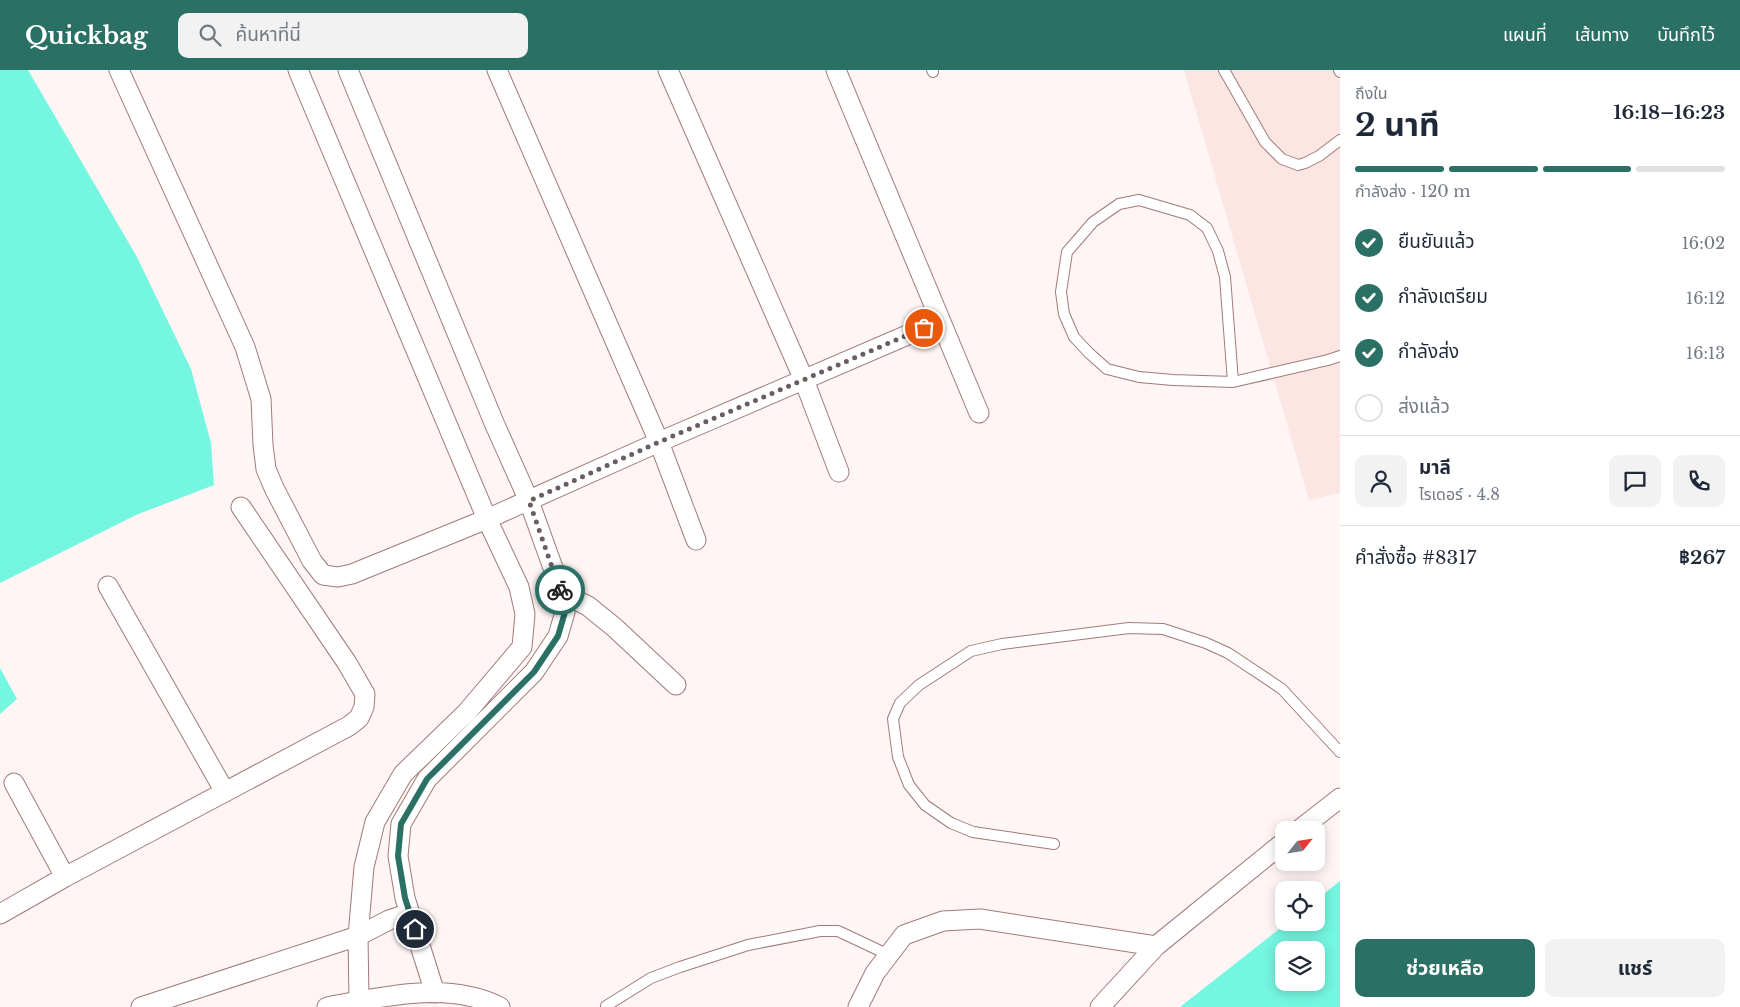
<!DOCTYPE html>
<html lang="th">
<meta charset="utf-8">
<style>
:root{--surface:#fff;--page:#f2f2f3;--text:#1f2937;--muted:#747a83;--line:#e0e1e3;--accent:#2a7064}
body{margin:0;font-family:"Libre Baskerville","Noto Sans Thai",serif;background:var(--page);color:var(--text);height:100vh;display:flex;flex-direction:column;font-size:19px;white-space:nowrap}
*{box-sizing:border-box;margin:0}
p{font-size:16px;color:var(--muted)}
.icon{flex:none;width:28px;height:28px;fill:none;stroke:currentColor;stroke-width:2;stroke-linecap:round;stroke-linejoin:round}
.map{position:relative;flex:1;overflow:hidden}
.details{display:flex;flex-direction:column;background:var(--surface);width:400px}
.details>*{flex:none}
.needle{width:32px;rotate:60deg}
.tools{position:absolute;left:1275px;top:751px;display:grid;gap:10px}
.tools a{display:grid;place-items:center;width:50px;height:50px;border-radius:10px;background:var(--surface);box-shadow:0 2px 12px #0003;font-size:25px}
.pin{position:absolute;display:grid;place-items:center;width:42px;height:42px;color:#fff;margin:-21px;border:2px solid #fff;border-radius:50%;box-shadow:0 1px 5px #0007}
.courier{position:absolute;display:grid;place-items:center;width:50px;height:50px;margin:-25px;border:4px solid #2a7064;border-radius:50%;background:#fff;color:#222;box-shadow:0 1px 6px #0007}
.overview em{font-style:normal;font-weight:700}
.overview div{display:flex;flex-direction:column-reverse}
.overview{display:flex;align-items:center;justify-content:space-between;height:85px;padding:0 15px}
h1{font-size:32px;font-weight:700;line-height:38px}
.bar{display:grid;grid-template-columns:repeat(4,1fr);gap:8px 5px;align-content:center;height:60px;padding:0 15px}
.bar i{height:6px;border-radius:4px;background:var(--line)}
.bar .current{background:var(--accent)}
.bar p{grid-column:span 4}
.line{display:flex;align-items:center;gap:12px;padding:0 15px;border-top:1px solid var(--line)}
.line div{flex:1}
.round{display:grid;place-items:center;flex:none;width:52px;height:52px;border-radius:10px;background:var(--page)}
ol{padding:0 15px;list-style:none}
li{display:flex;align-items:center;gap:15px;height:55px}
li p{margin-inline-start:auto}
li .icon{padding:5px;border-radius:50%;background:var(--accent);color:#fff;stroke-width:4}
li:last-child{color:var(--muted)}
li i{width:28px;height:28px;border:2px solid var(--line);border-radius:50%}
.primary-button{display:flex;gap:10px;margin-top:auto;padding:10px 15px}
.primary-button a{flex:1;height:58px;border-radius:10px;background:var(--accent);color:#fff;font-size:20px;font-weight:700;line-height:58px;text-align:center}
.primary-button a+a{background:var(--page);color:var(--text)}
header{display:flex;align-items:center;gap:30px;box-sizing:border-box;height:70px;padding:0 25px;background:var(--accent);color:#fff}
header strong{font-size:24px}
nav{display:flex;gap:28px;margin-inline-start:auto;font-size:18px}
.search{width:350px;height:45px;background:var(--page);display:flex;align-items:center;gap:12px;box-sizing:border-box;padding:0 18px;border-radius:10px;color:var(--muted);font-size:19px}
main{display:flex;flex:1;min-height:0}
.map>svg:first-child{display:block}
.built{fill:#fbe6e4}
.water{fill:#74f6e0;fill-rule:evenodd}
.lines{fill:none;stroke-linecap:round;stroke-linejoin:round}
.lane-casing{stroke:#a07b77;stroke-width:12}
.street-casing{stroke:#a07b77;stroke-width:21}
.lane{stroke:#fff;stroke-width:10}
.street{stroke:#fff;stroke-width:19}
.done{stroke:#6a5e5d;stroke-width:5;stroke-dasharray:0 9}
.route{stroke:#2a7064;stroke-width:6}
</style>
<header>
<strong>Quickbag</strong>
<div class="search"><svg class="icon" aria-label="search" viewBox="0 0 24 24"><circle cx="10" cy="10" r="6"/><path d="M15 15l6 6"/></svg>ค้นหาที่นี่</div>
<nav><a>แผนที่</a><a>เส้นทาง</a><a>บันทึกไว้</a></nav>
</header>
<main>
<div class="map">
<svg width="1340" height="937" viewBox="0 0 1340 937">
<rect width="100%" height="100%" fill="#fef5f4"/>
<path class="built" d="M 1184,0 L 1340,0 L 1340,423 L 1309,430 Z"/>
<path class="water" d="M 0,0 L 28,0 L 137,187 L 191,299 L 211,373 L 214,415 L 136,445 L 0,513 Z
M 0,598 L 17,629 L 0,644 Z
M 1340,811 L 1340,937 L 1180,937 L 1287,853 L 1316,852 L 1316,830 ZM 1284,880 L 1316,880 L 1316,912 L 1284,912 Z"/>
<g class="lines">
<defs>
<path id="lane" d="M 932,0 L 933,2
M 1224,0 L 1265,72 L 1282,89 L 1298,95 L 1305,93 L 1319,86 L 1340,70
M 1339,0 L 1340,2
M 1233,312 L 1225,207 L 1218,181 L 1207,158 L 1190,145 L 1139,130 L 1119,134 L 1093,152 L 1067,182 L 1061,222 L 1064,244 L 1074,267 L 1089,283 L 1107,299 L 1139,307 L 1173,310 L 1233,312 L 1328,290 L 1340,286
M 1054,774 L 973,762 L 951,753 L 925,735 L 909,715 L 898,687 L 893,649 L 900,633 L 919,615 L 971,581 L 1002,574 L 1129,558 L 1163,559 L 1206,573 L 1228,583 L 1282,619 L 1340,682
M 606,936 L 651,908 L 680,897 L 748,875 L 820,861 L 838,861 L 889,885"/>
<path id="street" d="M 119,0 L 245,277 L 261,329 L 263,375 L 266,399 L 274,418 L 312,491 L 323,505 L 338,507 L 352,504 L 487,449 L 659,372 L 940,251
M 298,0 L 487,449 L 519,517 L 525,544 L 522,577 L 467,642 L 403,704 L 375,752 L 364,797 L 358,866 L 359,931
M 348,0 L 495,355 L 529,431 L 562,523 L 565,542 L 558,566 L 534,602 L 427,709 L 401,754 L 398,786 L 405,828 L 435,923
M 497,0 L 659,372 L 696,470
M 668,0 L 804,310 L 839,402
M 836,0 L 979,343
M 108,516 L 225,722
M 562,523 L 588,536 L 614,557 L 676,615
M 14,713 L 65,807
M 1299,760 L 1340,728
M 0,844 L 65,807 L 349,656 L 359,648 L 364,637 L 365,624 L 347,593 L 241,437
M 141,937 L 358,866 L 389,850 L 410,843
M 327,937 C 381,927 448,910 500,937
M 858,937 L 875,903 L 904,865 L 943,851 L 980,849 L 1156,876 L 1284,772
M 1100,937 L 1156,876"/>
</defs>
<use href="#lane" class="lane-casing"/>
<use href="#street" class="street-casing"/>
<use href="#lane" class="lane"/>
<use href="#street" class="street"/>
</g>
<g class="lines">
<path class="done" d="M 560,520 L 529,431 L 659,372 L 924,258"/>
<path class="route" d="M 415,859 L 405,828 L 398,786 L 401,754 L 427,709 L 534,602 L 558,566 L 565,542 L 560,520"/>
</g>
</svg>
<div class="tools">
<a><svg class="needle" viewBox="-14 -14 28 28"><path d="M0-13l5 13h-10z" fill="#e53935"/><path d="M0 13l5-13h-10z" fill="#747a83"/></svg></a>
<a><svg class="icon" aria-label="locate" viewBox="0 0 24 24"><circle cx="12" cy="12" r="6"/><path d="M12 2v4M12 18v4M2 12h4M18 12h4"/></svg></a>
<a><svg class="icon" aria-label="layers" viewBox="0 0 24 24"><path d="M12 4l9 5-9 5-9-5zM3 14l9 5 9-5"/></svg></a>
</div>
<div class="pin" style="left:924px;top:258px;background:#ea580c"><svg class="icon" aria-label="bag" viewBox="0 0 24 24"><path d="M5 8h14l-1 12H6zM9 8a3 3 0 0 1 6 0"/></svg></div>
<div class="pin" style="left:415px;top:859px;background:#1f2937"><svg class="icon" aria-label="home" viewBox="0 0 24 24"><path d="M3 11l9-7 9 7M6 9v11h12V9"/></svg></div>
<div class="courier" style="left:560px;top:520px"><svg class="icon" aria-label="bike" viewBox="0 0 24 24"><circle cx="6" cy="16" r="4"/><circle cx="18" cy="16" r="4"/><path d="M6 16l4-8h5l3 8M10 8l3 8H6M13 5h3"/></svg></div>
</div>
<section class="details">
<div class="overview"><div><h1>2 นาที</h1><p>ถึงใน</p></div><em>16:18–16:23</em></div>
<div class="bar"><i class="current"></i><i class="current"></i><i class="current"></i><i></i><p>กำลังส่ง · 120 m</p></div>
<ol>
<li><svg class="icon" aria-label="check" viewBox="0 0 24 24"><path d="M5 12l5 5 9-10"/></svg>ยืนยันแล้ว<p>16:02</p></li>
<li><svg class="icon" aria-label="check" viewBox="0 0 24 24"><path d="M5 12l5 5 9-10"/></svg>กำลังเตรียม<p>16:12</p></li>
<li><svg class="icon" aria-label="check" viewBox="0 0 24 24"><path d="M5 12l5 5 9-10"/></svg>กำลังส่ง<p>16:13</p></li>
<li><i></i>ส่งแล้ว</li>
</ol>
<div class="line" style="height:90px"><a class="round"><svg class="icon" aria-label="person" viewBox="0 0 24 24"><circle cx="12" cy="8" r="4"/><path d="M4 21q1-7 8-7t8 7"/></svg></a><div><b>มาลี</b><p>ไรเดอร์ · 4.8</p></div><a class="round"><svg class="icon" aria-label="chat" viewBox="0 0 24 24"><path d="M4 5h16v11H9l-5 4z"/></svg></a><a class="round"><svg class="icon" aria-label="phone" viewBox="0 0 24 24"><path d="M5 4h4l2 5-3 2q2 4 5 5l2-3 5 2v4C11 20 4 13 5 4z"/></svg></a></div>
<div class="line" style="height:65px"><div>คำสั่งซื้อ #8317</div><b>฿267</b></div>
<div class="primary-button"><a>ช่วยเหลือ</a><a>แชร์</a></div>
</section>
</main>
